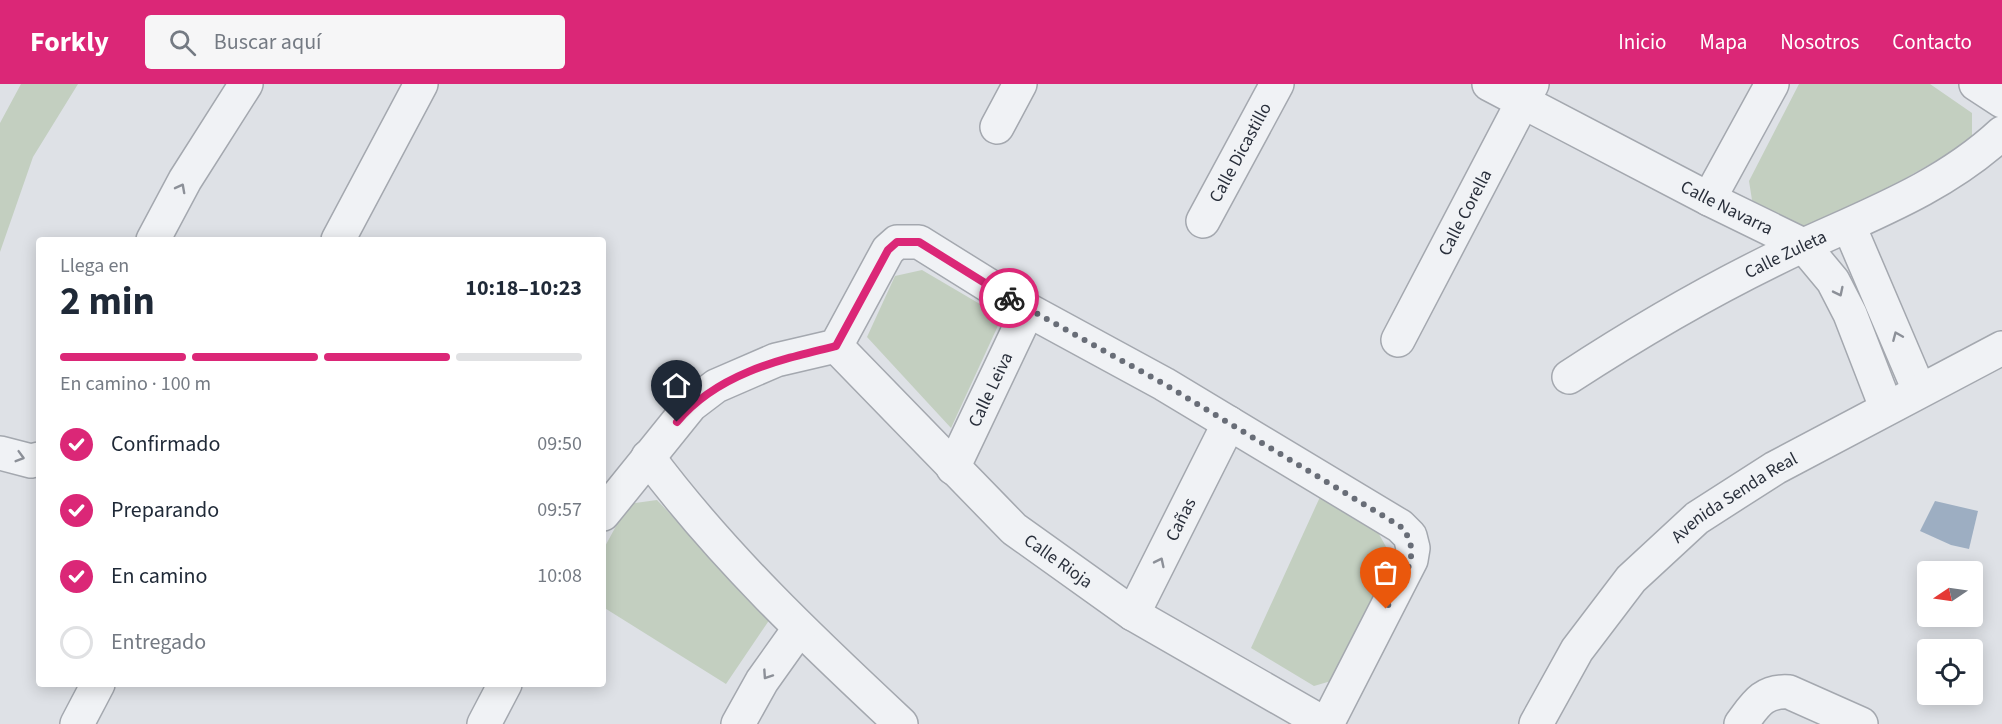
<!DOCTYPE html>
<html lang="es">
<meta charset="utf-8">
<style>
:root{--surface:#fff;--page:#f6f6f7;--text:#1f2937;--muted:#747a83;--line:#e0e1e3;--accent:#db2777}
body{margin:0;font-family:"Source Sans 3",sans-serif;background:var(--page);color:var(--text);height:100vh;display:flex;flex-direction:column;font-size:22px;white-space:nowrap}
*{box-sizing:border-box;margin:0}
p{font-size:20px;color:var(--muted)}
.icon{flex:none;width:33px;height:33px;fill:none;stroke:currentColor;stroke-width:2;stroke-linecap:round;stroke-linejoin:round}
.map{position:relative;flex:1;overflow:hidden}
.panel{position:absolute;left:36px;top:153px;width:570px;height:450px;display:flex;flex-direction:column;background:var(--surface);border-radius:6px;box-shadow:0 3px 15px #0003}
.panel>*{flex:none}
.needle{width:39px;rotate:257deg}
.controls{position:absolute;left:1917px;top:477px;display:grid;gap:12px}
.controls a{display:grid;place-items:center;width:66px;height:66px;border-radius:6px;background:var(--surface);box-shadow:0 3px 15px #0003;font-size:30px}
.pin{position:absolute;display:grid;place-items:center;width:51px;height:51px;color:#fff;margin:-62px -26px;border-radius:50% 50% 50% 0;rotate:-45deg;box-shadow:0 0 6px #0007}
.pin .icon{rotate:45deg}
.courier{position:absolute;display:grid;place-items:center;width:60px;height:60px;margin:-30px;border:4px solid #db2777;border-radius:50%;background:#fff;color:#222;box-shadow:0 2px 8px #0007}
.overview em{font-style:normal;font-weight:700}
.overview div{display:flex;flex-direction:column-reverse}
.overview{display:flex;align-items:center;justify-content:space-between;height:102px;padding:0 24px}
h1{font-size:39px;font-weight:700;line-height:45px}
.bar{display:grid;grid-template-columns:repeat(4,1fr);gap:9px 6px;align-content:center;height:72px;padding:0 24px}
.bar i{height:8px;border-radius:4px;background:var(--line)}
.bar .current{background:var(--accent)}
.bar p{grid-column:span 4}
ol{padding:0 24px;list-style:none}
li{display:flex;align-items:center;gap:18px;height:66px}
li p{margin-inline-start:auto}
li .icon{padding:6px;border-radius:50%;background:var(--accent);color:#fff;stroke-width:4}
li:last-child{color:var(--muted)}
li i{width:33px;height:33px;border:3px solid var(--line);border-radius:50%}
header{display:flex;align-items:center;gap:36px;box-sizing:border-box;height:84px;padding:0 30px;background:var(--accent);color:#fff}
header strong{font-size:28px}
nav{display:flex;gap:33px;margin-inline-start:auto;font-size:21px}
.search{width:420px;height:54px;background:var(--page);display:flex;align-items:center;gap:15px;box-sizing:border-box;padding:0 21px;border-radius:6px;color:var(--muted);font-size:22px}
.map>svg:first-child{display:block}
.green{fill:#c3cfc0}
.water{fill:#9daec2}
.lines{fill:none;stroke-linecap:round;stroke-linejoin:round}
.minor-casing{stroke:#a4a8af;stroke-width:36}
.minor{stroke:#f0f2f5;stroke-width:33}
.oneway{stroke:#8c9098}
.done{stroke:#686d77;stroke-width:6;stroke-dasharray:0 10.8}
.route{stroke:#db2777;stroke-width:8}
.labels{text-anchor:middle;dominant-baseline:central;stroke-width:4.5;stroke-linejoin:round;paint-order:stroke}
.street-label{font-size:18px;fill:#292f3b;stroke:#edf0f4}
</style>
<header>
<strong>Forkly</strong>
<div class="search"><svg class="icon" aria-label="search" viewBox="0 0 24 24"><circle cx="10" cy="10" r="6"/><path d="M15 15l6 6"/></svg>Buscar aquí</div>
<nav><a>Inicio</a><a>Mapa</a><a>Nosotros</a><a>Contacto</a></nav>
</header>
<div class="map">
<svg width="2002" height="640" viewBox="0 0 2002 640">
<rect width="100%" height="100%" fill="#dee1e6"/>
<path class="green" d="M 21,0 L 78,0 L 33,73 L 0,168 L 0,39 Z
M 1799,0 L 1930,0 L 1972,29 L 1972,56 L 1824,141 L 1797,146 L 1752,116 L 1749,97 Z
M 922,186 L 1002,233 L 951,344 L 867,253 L 895,192 Z
M 1320,413 L 1375,443 L 1394,477 L 1331,597 L 1314,602 L 1251,564 Z
M 657,416 L 770,535 L 726,600 L 603,523 L 603,466 L 628,420 Z"/>
<path class="water" d="M 1935,417 L 1978,427 L 1969,465 L 1951,461 L 1920,447 Z"/>
<g class="lines">
<defs>
<g id="minor">
<path id="s1" d="M 1489,0 L 1709,115 L 1803,161 L 1833,197 L 1850,230 L 1886,323"/>
<path d="M 1976,0 L 2002,17"/>
<path d="M 997,43 L 1020,0"/>
<path d="M 1709,115 L 1772,0"/>
<path id="s2" d="M 1203,137 L 1277,0"/>
<path d="M 1849,142 L 1919,306"/>
<path d="M 153,156 L 185,96 L 246,0"/>
<path d="M 338,156 L 421,0"/>
<path id="s3" d="M 1398,256 L 1532,0"/>
<path id="s4" d="M 836,262 L 1014,445 L 1133,530 L 1325,640"/>
<path id="s5" d="M 1569,293 C 1644,244 1722,199 1804,161 C 1874,129 1945,102 2002,49"/>
<path d="M 0,369 L 31,377 L 39,375"/>
<path d="M 648,373 C 722,472 811,556 901,640"/>
<path id="s6" d="M 953,384 L 1028,226"/>
<path d="M 603,430 L 691,321 L 716,302 L 776,276 L 836,262 L 888,166 L 897,158 L 919,158 L 1028,226 L 1164,300 L 1400,442 L 1410,452 L 1413,464 L 1411,476 L 1327,640"/>
<path id="s7" d="M 1133,530 L 1229,339"/>
<path d="M 77,640 L 98,600"/>
<path d="M 484,640 L 505,600"/>
<path d="M 738,640 L 762,597 L 799,545"/>
<path id="s8" d="M 1536,640 L 1577,566 L 1631,495 L 1697,434 L 1775,384 L 2002,264"/>
<path d="M 1741,640 C 1755,621 1763,606 1789,608 L 1861,640"/>
</g>
</defs>
<use href="#minor" class="minor-casing"/>
<use href="#minor" class="minor"/>
</g>
<defs><path id="oneway-chevron" d="M-2-3.5L2.5 0L-2 3.5" fill="none" stroke-width="1.6" stroke-linecap="round" stroke-linejoin="round" transform="scale(1.5)"/></defs>
<g class="oneway">
<use href="#oneway-chevron" transform="translate(181 104) rotate(-62)"/>
<use href="#oneway-chevron" transform="translate(1839 208) rotate(64)"/>
<use href="#oneway-chevron" transform="translate(1897 252) rotate(-113)"/>
<use href="#oneway-chevron" transform="translate(20 373) rotate(16)"/>
<use href="#oneway-chevron" transform="translate(1160 478) rotate(-64)"/>
<use href="#oneway-chevron" transform="translate(767 591) rotate(124)"/>
</g>
<g class="lines">
<path class="done" d="M 1009,214 L 1164,300 L 1400,442 C 1426,469 1401,497 1386,525"/>
<path class="route" d="M 677,338 C 717,290 778,276 836,262 L 888,166 L 897,158 L 919,158 L 1009,214"/>
</g>
<g class="labels">
<g class="street-label">
<text stroke="none"><textPath href="#s2" startOffset="78">Calle Dicastillo</textPath></text>
<text stroke="none"><textPath href="#s1" startOffset="268">Calle Navarra</textPath></text>
<text stroke="none"><textPath href="#s3" startOffset="144">Calle Corella</textPath></text>
<text stroke="none"><textPath href="#s5" startOffset="249">Calle Zuleta</textPath></text>
<text stroke="none"><textPath href="#s6" startOffset="87">Calle Leiva</textPath></text>
<text stroke="none"><textPath href="#s8" startOffset="306">Avenida Senda Real</textPath></text>
<text stroke="none"><textPath href="#s7" startOffset="106">Cañas</textPath></text>
<text stroke="none"><textPath href="#s4" startOffset="310">Calle Rioja</textPath></text>
</g>
</g>
</svg>
<div class="controls">
<a><svg class="needle" viewBox="-14 -14 28 28"><path d="M0-13l5 13h-10z" fill="#e53935"/><path d="M0 13l5-13h-10z" fill="#747a83"/></svg></a>
<a><svg class="icon" aria-label="locate" viewBox="0 0 24 24"><circle cx="12" cy="12" r="6"/><path d="M12 2v4M12 18v4M2 12h4M18 12h4"/></svg></a>
</div>
<div class="pin" style="left:1386px;top:525px;background:#ea580c"><svg class="icon" aria-label="bag" viewBox="0 0 24 24"><path d="M5 8h14l-1 12H6zM9 8a3 3 0 0 1 6 0"/></svg></div>
<div class="pin" style="left:677px;top:338px;background:#1f2937"><svg class="icon" aria-label="home" viewBox="0 0 24 24"><path d="M3 11l9-7 9 7M6 9v11h12V9"/></svg></div>
<div class="courier" style="left:1009px;top:214px"><svg class="icon" aria-label="bike" viewBox="0 0 24 24"><circle cx="6" cy="16" r="4"/><circle cx="18" cy="16" r="4"/><path d="M6 16l4-8h5l3 8M10 8l3 8H6M13 5h3"/></svg></div>
<section class="panel">
<div class="overview"><div><h1>2 min</h1><p>Llega en</p></div><em>10:18–10:23</em></div>
<div class="bar"><i class="current"></i><i class="current"></i><i class="current"></i><i></i><p>En camino · 100 m</p></div>
<ol>
<li><svg class="icon" aria-label="check" viewBox="0 0 24 24"><path d="M5 12l5 5 9-10"/></svg>Confirmado<p>09:50</p></li>
<li><svg class="icon" aria-label="check" viewBox="0 0 24 24"><path d="M5 12l5 5 9-10"/></svg>Preparando<p>09:57</p></li>
<li><svg class="icon" aria-label="check" viewBox="0 0 24 24"><path d="M5 12l5 5 9-10"/></svg>En camino<p>10:08</p></li>
<li><i></i>Entregado</li>
</ol>
</section>
</div>
